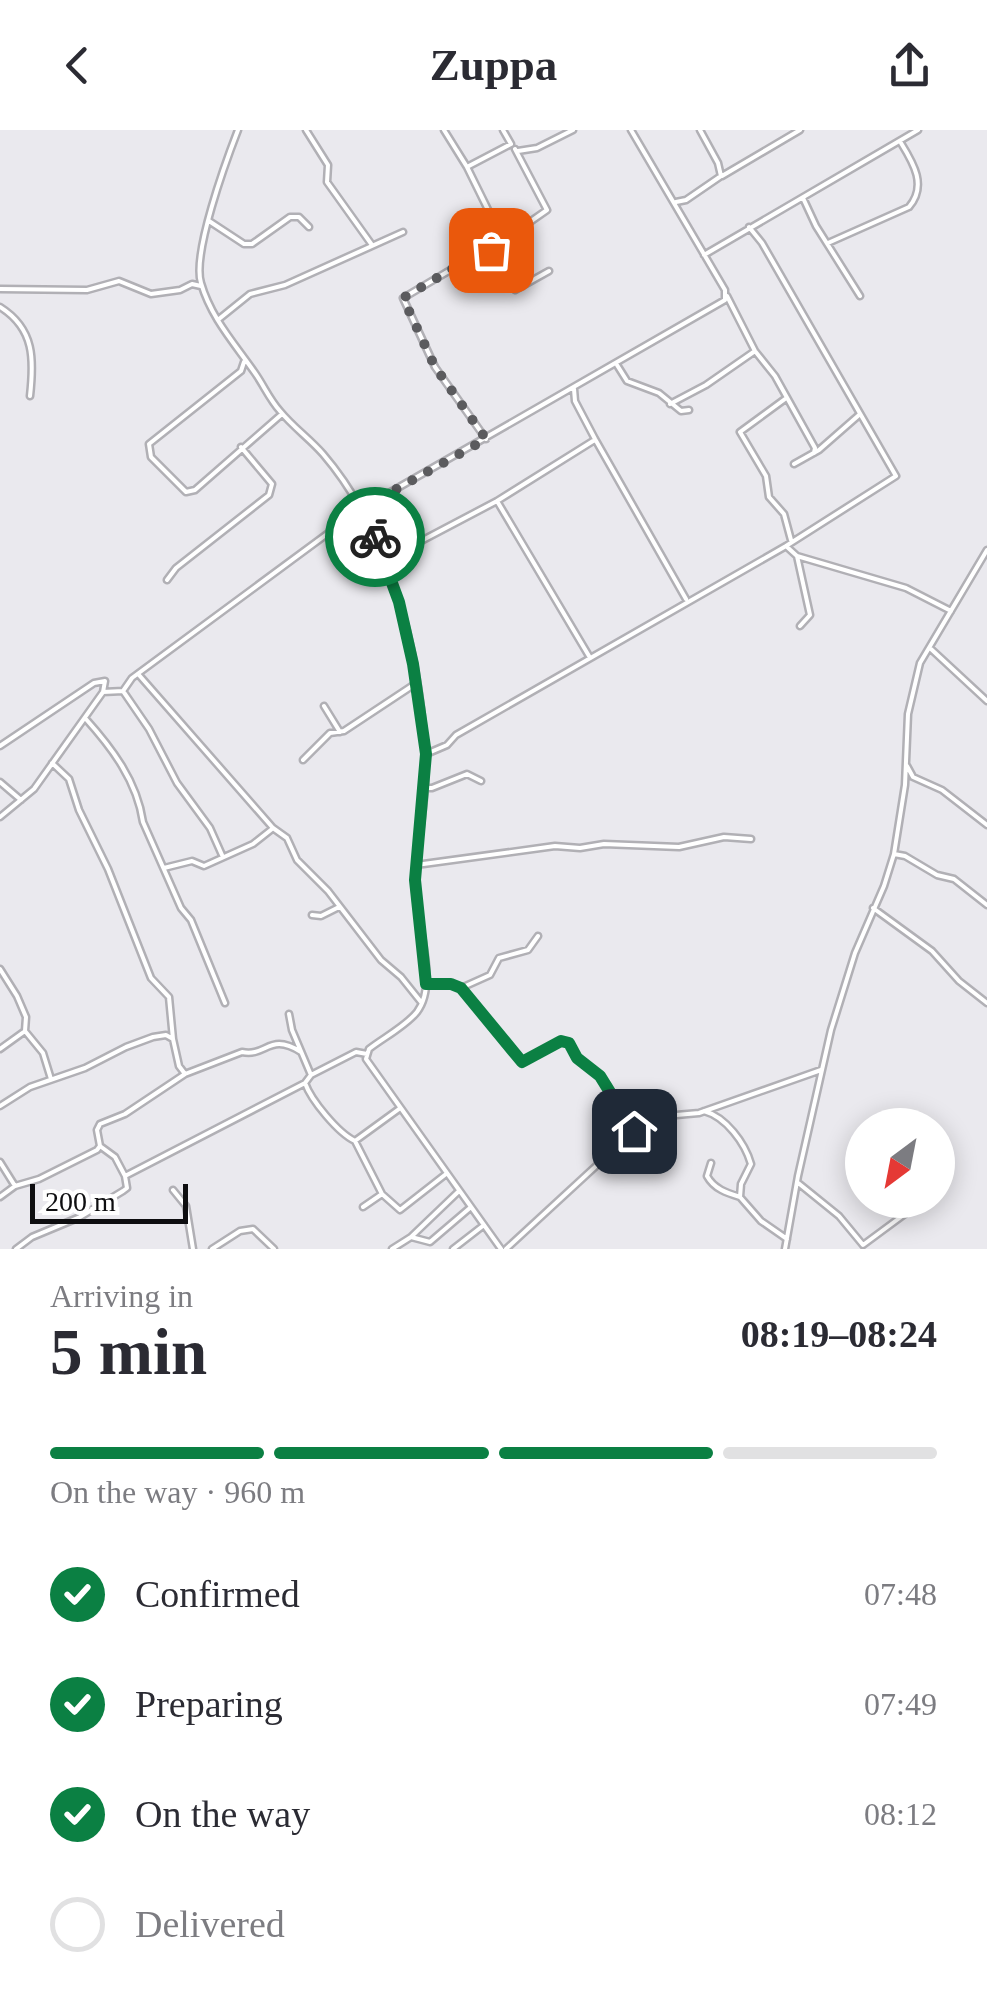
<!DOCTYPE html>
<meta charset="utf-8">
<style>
:root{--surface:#fff;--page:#f2f2f3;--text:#2b2b33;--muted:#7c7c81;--line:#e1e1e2;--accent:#0b8043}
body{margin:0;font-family:Georgia,serif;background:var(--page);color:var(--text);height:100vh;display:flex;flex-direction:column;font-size:38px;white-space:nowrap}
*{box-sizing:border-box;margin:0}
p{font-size:32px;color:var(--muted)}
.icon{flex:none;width:55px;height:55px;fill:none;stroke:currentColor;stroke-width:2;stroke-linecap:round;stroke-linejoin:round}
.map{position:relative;height:1119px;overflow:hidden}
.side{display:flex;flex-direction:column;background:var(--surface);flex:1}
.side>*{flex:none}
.needle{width:65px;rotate:212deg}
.controls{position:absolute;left:845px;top:978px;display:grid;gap:20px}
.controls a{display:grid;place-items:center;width:110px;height:110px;border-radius:50%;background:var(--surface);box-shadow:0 5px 25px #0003;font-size:50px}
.scale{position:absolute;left:30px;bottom:25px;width:158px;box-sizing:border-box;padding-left:10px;border:5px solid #0e0e10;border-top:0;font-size:28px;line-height:35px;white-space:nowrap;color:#0e0e10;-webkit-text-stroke:8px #fff;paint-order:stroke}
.pin{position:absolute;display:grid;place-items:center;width:85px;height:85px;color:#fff;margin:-42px;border-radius:20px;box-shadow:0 5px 15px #0006}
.courier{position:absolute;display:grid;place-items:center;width:100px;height:100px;margin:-50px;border:8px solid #0b8043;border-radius:50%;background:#fff;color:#222;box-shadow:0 2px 12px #0007}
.overview em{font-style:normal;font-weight:600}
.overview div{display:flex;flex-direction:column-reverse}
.overview{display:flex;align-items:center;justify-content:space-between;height:170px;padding:0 50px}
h1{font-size:65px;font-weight:600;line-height:75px}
.bar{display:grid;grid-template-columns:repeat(4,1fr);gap:15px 10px;align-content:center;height:120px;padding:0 50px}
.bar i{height:12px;border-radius:8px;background:var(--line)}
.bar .active{background:var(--accent)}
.bar p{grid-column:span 4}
ol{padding:0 50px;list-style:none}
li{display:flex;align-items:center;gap:30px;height:110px}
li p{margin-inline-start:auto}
li .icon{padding:10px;border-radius:50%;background:var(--accent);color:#fff;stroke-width:4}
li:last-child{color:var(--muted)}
li i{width:55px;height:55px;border:5px solid var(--line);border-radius:50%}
header{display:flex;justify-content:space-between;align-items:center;height:130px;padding:0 50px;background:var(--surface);font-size:45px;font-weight:600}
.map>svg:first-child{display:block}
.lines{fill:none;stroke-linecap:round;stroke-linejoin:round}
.street-casing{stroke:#b1b0b5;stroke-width:9}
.street{stroke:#fff;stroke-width:4}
.done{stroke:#5b5b5e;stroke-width:10;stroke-dasharray:0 18}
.route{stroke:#0b8043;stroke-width:12}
</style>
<header><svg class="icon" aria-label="back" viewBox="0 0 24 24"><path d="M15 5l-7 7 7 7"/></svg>Zuppa<svg class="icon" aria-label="share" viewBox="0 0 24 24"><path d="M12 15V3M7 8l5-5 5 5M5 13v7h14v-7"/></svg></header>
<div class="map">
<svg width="987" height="1119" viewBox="0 0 987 1119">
<rect width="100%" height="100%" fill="#eae9ee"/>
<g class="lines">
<defs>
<path id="street" d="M 238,0 C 226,31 192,124 201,153 C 211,188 235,214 255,243 C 264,256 270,270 280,281 C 293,297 310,309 323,324 C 390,402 418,519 425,620 C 428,662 418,707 415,748 C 412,785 441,851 417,882 C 406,896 383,908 369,919 L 366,929 L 501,1119
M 306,0 L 328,35 L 327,52 L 372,115
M 444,0 L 467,37
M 503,0 L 511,14
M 511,14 L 467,37 L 498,100 L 491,119 L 515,160 L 549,141
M 518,21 L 537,18 L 573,0
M 722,46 L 800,0
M 803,68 L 816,96 L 860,166
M 676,72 L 686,70 L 721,46 L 718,33 L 700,0
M 209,91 L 244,114 L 252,114 L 290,87 L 299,87 L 309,97
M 497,108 L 504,110 L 547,80 L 515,19
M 828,113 L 909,77 C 927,56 914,34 901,13
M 704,125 L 918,0
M 0,159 L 87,160 L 119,151 L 151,164 L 180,160 L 192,154 L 201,156
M 727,166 L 755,221 L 775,246 L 815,318 L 814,323
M 0,177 C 35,199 34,230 30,266
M 219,189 L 250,164 L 285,155 L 403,102
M 244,232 L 241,241 L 149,314 L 151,327 L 186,362 L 195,360 L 282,284
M 617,235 L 627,251 L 659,263 L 681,281 L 689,280
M 574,259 L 575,271 L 595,309 L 686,469
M 785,269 L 740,302 L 766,346 L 769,367 L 784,384 L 791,410
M 670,274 L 706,255 L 755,221
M 486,309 L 435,237 L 403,168 L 491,116
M 794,334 L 819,320 L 859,285
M 497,371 L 589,526
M 786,416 L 797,426 L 810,485 L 800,496
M 797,426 L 906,458 L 951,481
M 385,430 L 497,371 L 593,311
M 167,450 L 176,438 L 269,365 L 272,354 L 241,317
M 931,519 L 987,571
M 139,545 L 273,698 L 287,708 L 297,730 L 328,761 L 381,830 L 401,847 L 421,872
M 324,576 L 340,602
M 85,588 C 112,618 137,651 143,692 L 181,778 L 191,790 L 225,873
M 0,616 L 94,553 L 105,551 L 103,562
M 426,624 L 447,615 L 456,605 L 786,416 L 896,346 L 762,113 L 749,97
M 303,630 L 330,603 L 344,601 L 415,554
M 52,633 L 69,649 L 79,680 L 108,739 L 151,848 L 169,867 L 173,909
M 907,636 L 913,647 L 942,660 L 987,695
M 0,652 L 21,670
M 423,658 L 432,658 L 467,644 L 481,651
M 0,687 L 34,659 L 103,562 L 123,561
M 894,724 L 905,726 L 937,745 L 954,749 L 987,775
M 222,725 L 210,698 L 177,653 L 149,599 L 123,561 L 132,548 L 361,379 L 725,170 L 725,160 L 631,0
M 416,735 L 555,716 L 580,718 L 604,714 L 679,717 L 724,707 L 751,709
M 164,738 L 192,731 L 204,736 L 253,714 L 272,699
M 873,778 L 932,821 L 959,851 L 987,873
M 312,785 L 321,786 L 339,777
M 0,839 L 17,866 L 26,887 L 25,901 L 43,923 L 51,949
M 426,854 L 451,854 L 461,858 L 522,932 L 561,911 L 569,913 L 577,928 L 600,946 L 634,1001
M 461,858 L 490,845 L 499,828 L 528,820 L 538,806
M 289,884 L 292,900 L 311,945 L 356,922 L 367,924
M 0,919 L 25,901
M 311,945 L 305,953 C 311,970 338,1003 355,1011 L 399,979
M 0,976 L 30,957 L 85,938 L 126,917 L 153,907 L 166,905 L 173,909 L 179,936 L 185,944
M 704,981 C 726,987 745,1013 751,1034 L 741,1054 L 740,1067 L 761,1091 L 787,1109
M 665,986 L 699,983 L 821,940
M 355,1011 L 382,1064
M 100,1016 L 115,1027 L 125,1046
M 0,1032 L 15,1056 L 39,1049 L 97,1020 L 100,1016 L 97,1000 L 100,994 L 125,984 L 185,944 L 242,922 C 267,927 269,902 301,922
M 711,1033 L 707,1046 C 714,1059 727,1063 740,1067
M 797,1052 L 839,1086 L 863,1115 L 909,1081 L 906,1075
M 173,1060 L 186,1076 L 193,1119
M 0,1067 L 15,1056
M 363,1077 L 382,1064 L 400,1080 L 446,1044
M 411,1107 L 430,1112 L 471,1077
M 16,1119 L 32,1107 L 80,1087 L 123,1061 L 127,1058 L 125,1046 L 305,953
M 212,1119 L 240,1101 L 253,1099 L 274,1119
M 392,1119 L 411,1107 L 459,1061
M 453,1119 L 484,1095
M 506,1119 L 634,1001 L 651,997
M 785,1119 L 798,1046 L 831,900 L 855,823 L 884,756 L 894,724 L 905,655 L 908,584 L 920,533 L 987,420"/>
</defs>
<use href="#street" class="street-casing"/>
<use href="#street" class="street"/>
</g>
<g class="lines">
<path class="done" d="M 375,407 L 361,379 L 486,309 L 435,237 L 403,168 L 491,116 L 491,120"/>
<path class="route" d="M 375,407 L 399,472 L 413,534 L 426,624 L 415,750 L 426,854 L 451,854 L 461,858 L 522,932 L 561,911 L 569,913 L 577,928 L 600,946 L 634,1001"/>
</g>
</svg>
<div class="controls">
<a><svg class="needle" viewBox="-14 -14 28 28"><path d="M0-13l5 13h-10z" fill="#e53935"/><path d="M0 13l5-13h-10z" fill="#7c7c81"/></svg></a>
</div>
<div class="scale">200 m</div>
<div class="pin" style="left:491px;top:120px;background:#ea580c"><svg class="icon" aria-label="bag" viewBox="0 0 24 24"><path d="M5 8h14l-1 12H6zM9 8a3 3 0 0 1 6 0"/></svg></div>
<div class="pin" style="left:634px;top:1001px;background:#1f2937"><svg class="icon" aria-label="home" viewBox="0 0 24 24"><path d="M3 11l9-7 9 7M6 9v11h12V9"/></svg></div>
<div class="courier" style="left:375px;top:407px"><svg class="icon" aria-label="bike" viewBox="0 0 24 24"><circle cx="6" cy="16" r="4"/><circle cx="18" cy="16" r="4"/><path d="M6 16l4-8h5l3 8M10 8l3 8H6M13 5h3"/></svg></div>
</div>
<section class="side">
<div class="overview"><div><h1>5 min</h1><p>Arriving in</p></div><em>08:19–08:24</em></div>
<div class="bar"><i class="active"></i><i class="active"></i><i class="active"></i><i></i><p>On the way · 960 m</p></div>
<ol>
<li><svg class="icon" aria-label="check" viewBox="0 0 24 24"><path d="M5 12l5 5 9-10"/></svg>Confirmed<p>07:48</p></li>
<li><svg class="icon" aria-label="check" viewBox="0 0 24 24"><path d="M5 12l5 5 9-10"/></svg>Preparing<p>07:49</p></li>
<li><svg class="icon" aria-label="check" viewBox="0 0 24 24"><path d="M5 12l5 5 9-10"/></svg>On the way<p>08:12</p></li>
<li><i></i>Delivered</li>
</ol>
</section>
